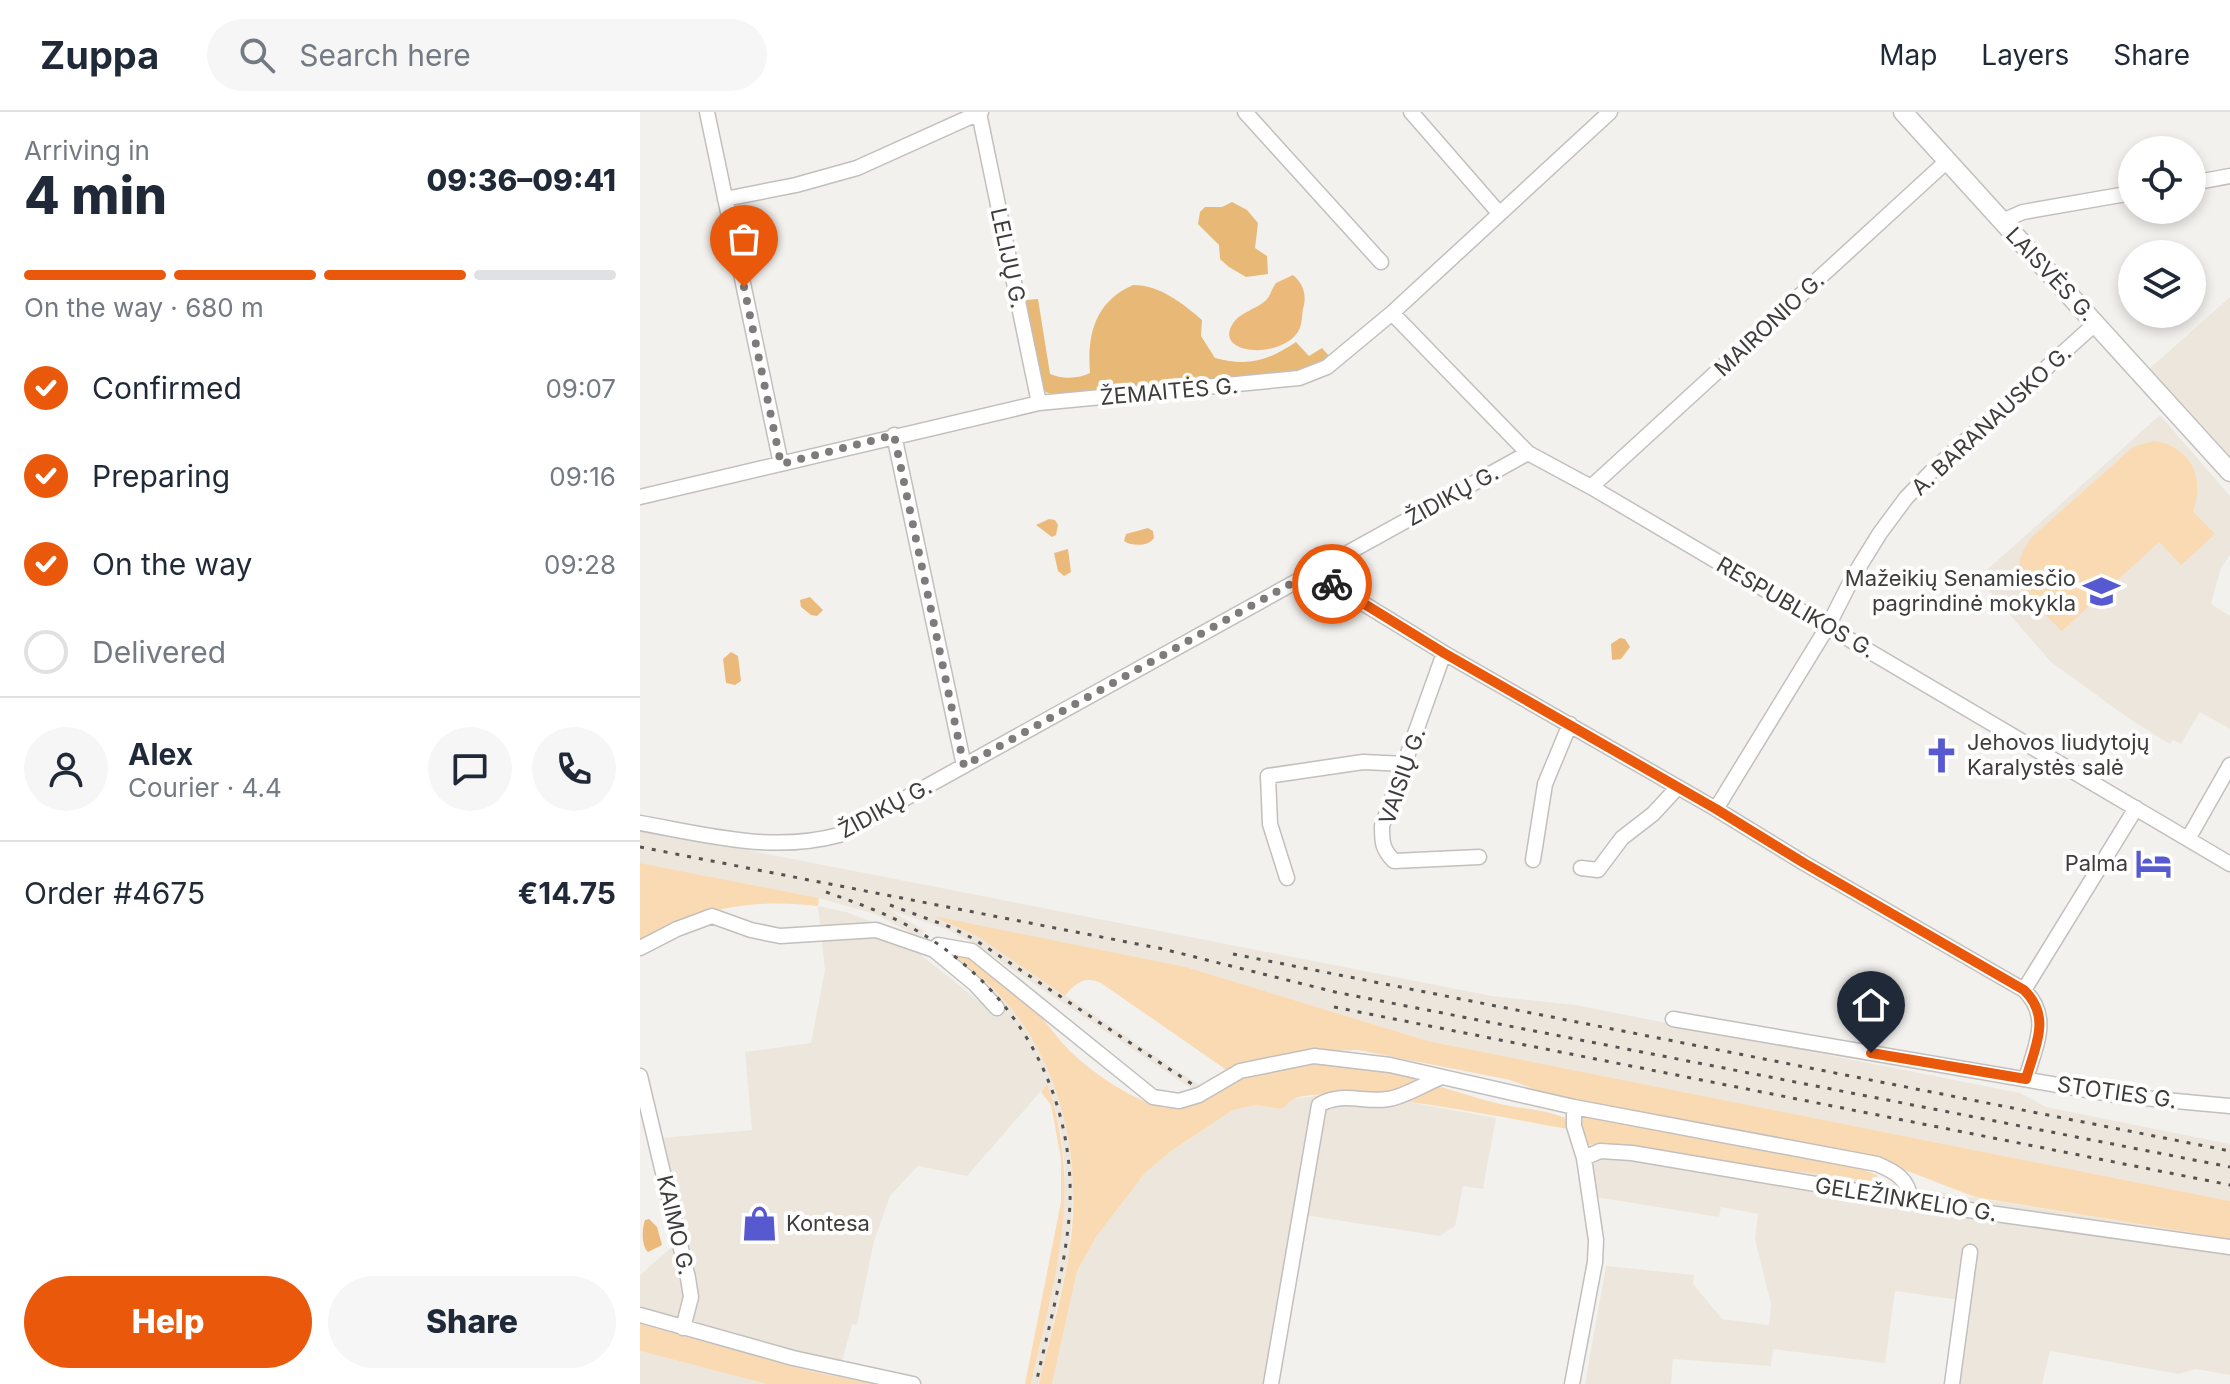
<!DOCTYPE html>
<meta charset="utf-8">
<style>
:root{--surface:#fff;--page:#f6f6f7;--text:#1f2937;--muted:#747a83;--line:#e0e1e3;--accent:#ea580c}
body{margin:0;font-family:Inter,sans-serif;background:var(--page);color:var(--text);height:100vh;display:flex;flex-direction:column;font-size:30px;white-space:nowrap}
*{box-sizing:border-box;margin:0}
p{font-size:26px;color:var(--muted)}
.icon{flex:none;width:44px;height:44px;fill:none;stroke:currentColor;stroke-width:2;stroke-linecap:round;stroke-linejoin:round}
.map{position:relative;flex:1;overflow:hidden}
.drawer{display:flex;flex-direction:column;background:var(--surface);width:640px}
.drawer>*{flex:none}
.controls{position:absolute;left:1478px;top:24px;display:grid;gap:16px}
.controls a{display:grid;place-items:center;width:88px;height:88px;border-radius:50%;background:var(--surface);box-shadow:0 4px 12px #0003;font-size:40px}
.pin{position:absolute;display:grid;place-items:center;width:68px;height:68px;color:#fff;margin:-82px -34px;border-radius:50% 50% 50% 0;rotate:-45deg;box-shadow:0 0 8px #0007}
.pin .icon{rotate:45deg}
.courier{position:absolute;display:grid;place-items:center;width:80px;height:80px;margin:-40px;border:6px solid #ea580c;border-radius:50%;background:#fff;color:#222;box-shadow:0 2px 10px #0007}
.head em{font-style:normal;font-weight:800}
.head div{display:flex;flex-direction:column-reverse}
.head{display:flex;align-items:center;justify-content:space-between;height:136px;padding:0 24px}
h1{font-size:52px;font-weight:800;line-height:60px}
.bar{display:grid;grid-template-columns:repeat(4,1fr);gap:12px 8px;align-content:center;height:96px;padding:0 24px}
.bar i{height:10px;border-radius:6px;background:var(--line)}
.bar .selected{background:var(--accent)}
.bar p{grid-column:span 4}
.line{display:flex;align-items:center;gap:20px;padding:0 24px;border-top:2px solid var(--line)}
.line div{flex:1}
.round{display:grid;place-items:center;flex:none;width:84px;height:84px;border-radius:42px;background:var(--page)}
ol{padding:0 24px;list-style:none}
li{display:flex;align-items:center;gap:24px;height:88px}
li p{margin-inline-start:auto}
li .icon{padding:8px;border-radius:50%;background:var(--accent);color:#fff;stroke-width:4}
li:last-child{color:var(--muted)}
li i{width:44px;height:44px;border:4px solid var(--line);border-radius:50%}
.primary-button{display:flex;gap:16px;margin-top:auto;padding:16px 24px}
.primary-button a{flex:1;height:92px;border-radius:48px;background:var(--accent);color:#fff;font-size:32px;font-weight:800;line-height:92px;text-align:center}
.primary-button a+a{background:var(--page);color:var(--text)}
header{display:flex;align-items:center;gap:48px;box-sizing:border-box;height:112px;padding:0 40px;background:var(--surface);border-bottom:2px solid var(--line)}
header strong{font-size:38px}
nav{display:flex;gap:44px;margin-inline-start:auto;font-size:28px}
.search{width:560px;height:72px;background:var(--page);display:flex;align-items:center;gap:20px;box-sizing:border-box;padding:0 28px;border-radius:44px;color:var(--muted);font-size:30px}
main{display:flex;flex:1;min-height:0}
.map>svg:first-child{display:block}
.built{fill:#ede6dd}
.green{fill:#fadab2}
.forest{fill:#e8b877}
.water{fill:#ebba7a}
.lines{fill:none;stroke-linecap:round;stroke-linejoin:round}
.minor-casing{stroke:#c2bfbd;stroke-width:17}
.major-casing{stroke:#c2bfbd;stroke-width:21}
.minor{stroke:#fff;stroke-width:14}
.major{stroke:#fff;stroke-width:18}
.rail{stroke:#565453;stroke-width:3;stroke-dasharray:4 8;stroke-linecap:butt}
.done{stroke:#7d7c7a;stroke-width:8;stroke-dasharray:0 14.4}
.route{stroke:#ea580c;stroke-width:10}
.labels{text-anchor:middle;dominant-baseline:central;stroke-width:8;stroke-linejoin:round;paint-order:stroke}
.street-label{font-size:22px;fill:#3e3d3c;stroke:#fffefe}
.poi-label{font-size:22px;fill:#3e3d3c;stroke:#fffefe;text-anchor:end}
</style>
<header>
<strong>Zuppa</strong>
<div class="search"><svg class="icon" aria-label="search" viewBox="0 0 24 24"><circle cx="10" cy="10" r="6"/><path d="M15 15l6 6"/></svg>Search here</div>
<nav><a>Map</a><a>Layers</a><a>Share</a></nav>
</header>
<main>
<section class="drawer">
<div class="head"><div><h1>4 min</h1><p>Arriving in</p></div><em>09:36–09:41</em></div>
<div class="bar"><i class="selected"></i><i class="selected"></i><i class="selected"></i><i></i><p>On the way · 680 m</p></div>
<ol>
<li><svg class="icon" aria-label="check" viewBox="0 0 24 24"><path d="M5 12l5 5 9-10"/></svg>Confirmed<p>09:07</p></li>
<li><svg class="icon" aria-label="check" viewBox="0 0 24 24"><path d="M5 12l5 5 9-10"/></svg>Preparing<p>09:16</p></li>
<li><svg class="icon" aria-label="check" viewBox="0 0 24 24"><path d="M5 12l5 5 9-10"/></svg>On the way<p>09:28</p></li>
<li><i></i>Delivered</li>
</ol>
<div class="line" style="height:144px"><a class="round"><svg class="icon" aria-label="person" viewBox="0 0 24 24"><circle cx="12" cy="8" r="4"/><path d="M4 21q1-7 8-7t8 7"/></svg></a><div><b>Alex</b><p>Courier · 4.4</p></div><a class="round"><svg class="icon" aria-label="chat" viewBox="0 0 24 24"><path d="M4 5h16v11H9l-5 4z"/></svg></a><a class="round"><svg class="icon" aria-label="phone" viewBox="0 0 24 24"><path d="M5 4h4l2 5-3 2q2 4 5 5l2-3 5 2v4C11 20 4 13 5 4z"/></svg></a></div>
<div class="line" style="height:104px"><div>Order #4675</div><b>€14.75</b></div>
<div class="primary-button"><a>Help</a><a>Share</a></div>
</section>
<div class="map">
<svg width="1590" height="1272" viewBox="0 0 1590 1272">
<rect width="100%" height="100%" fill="#f3f1ee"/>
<path class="built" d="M 1590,185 L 1590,349 L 1508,258 Z
M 1520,303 L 1590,384 L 1590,443 L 1581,456 L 1571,492 L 1590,504 L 1590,617 L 1560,600 L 1541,632 L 1533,628 L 1530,632 L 1491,608 L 1411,550 L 1338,466 Z
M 0,717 L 852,884 L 936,893 L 1380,981 L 1406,995 L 1590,1032 L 1590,1089 L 788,929 L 546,855 L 299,806 L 337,824 L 562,975 L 558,981 L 333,831 L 306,817 L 250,798 L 285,819 L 281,826 L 235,802 L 179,786 L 0,751 Z
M 178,794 L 206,800 L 246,815 L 350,898 L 307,843 L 309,839 L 365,888 L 386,917 L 402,943 L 419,984 L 426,1010 L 434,1071 L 429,1143 L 399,1272 L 391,1272 L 411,1184 L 425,1057 L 421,1020 L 407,972 L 327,1064 L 278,1054 L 250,1084 L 234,1129 L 217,1213 L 212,1212 L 202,1250 L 133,1234 L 0,1194 L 0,1163 L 33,1134 L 10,1027 L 112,1018 L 105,940 L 171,931 L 185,858 Z
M 690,982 L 763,989 L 856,1006 L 843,1077 L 823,1074 L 815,1114 L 800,1124 L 658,1102 L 628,1272 L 412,1272 L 437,1159 L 456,1125 L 505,1061 L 531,1039 L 593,998 L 615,993 L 642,997 L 653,987 Z
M 948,1032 L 997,1037 L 1124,1059 L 1163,1060 L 1238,1070 L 1590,1127 L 1590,1263 L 1556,1257 L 1539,1262 L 1410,1239 L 1402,1272 L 1308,1272 L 1320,1188 L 1255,1179 L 1245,1251 L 1133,1237 L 1131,1254 L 1033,1247 L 1031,1272 L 945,1272 L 966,1154 L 1054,1163 L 1053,1172 L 1082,1207 L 1129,1213 L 1131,1192 L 1115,1127 L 1118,1102 L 1081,1095 L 1079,1105 L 955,1085 Z
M 0,1239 L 8,1241 L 127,1272 L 0,1272 Z"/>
<path class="green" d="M 1514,329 C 1552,335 1565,366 1553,400 L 1575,422 L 1541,453 L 1519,430 L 1422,519 C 1393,490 1360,466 1392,425 L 1493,335 Z
M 0,751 L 179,786 L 178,794 C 111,786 59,797 0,828 Z
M 293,804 L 546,855 L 788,929 L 1590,1089 L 1590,1127 L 1335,1085 L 1239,1048 L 992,1001 L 907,982 L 870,968 L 718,938 L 658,940 L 588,959 L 461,871 C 445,864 436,870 425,884 L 337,824 Z
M 309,839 C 325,841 334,848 346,858 C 358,866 370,874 381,883 C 400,900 414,924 433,942 C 457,964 490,986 521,995 C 545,1001 573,977 594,969 C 610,962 629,956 647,953 C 718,940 792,975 860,992 C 881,997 905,997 925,1006 L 928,1017 C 880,1009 685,968 652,988 C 648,991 646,994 642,997 L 616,993 L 593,998 L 531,1039 L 505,1061 L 456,1125 L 437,1159 L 412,1272 L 399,1272 C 409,1229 422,1185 429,1141 C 443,1053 424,956 364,888 C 348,870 328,855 309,839 Z
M 407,972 C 444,1077 414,1168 391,1272 L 385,1272 L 421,1090 L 421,1046 L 411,993 L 401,980 Z
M 952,1003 L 1080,1030 L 1205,1051 L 1237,1063 L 1238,1070 L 1163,1060 L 1125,1059 L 997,1037 L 948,1032 L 942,1014 L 942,1007 Z
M 0,1212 L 170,1259 L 234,1272 L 127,1272 L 0,1239 Z"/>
<path class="forest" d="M 592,90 L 607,98 L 618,111 L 615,136 L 627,144 L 628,162 L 606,165 L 589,155 L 580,147 L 579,133 L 558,112 L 560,100 L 565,95 L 582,95 Z
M 493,173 C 520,173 542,191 562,208 L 561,224 L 575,246 C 609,255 627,249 656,230 L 669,244 L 682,236 L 690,245 L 675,255 L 651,262 L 415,283 L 402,279 L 386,188 L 398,187 L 410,262 C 421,267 439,267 450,261 C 447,222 455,190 493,173 Z"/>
<path class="water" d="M 653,163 C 664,172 667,184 663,197 C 662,203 662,210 660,216 C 647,247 574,245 592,213 C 600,199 617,198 627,187 C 631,182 632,176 636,171 Z
M 409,407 L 415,408 L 418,413 L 416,423 L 412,425 L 396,413 Z
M 508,416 L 513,419 L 514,426 C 509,434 493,435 484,429 L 486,422 Z
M 428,437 L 431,460 L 424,464 L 418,459 L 414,441 Z
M 170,485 L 183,498 L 177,504 L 171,503 L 161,495 L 160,488 Z
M 980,526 L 985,527 L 990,535 L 981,547 L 972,548 L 971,532 Z
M 91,540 L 98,544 L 101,569 L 95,573 L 86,571 L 83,547 Z
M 1235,886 L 1240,886 L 1242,899 L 1238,910 L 1230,914 L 1222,911 L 1221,906 Z
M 9,1107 L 17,1115 L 22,1133 L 8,1140 C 1,1133 2,1117 5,1108 Z"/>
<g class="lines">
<defs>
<path id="minor" d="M 67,0 L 141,352
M 605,0 L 741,150
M 771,0 L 859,101
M 339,1 L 399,291
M 1552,71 L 1590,64
M 85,87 L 156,73 L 217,56 L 341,0
M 1362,109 L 1383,100 L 1492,81
M 752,201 L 888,341 L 951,375 L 1590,752
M 254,323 L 324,654
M 951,375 L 1307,49
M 0,385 L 399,291 L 659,266 L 687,255 L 752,201 L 970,0
M 672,460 L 804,541 L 1076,697 L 1164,751 L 1384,878 C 1412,905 1395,934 1386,967
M 804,541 L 742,714 C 742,730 742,737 754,749 L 839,745
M 1076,697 L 1188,514 L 1214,463 L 1240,421 L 1266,386 L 1291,360 L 1456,211
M 0,711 C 67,723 132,741 199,723 L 888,341
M 1548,727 L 1590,653
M 893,748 L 905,672 L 930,612
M 941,756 L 958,758 L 982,726 L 1013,702 L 1038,675
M 647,766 L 630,712 L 628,664 L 723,650 L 766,652
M 0,836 L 37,817 L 72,804 L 111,818 L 140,824 L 236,818 L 294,838 L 335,872 L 357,896
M 294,838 L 298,833 L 332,839 L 513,985 L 539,989 L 559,983 L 600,959 L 674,944 L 750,953 L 934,995 L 934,1014 L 944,1046 L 956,1128 L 955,1150 L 932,1272
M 1384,878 L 1496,696
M 1033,907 L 1482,984 L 1590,994
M 0,964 L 48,1166 L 51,1185 L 43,1216
M 934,995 L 1237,1052 C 1256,1060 1268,1067 1271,1088
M 944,1046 L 960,1039 L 992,1041 L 1335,1099 L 1590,1135
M 0,1203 L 153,1246 L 273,1272
M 631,1272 L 679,993 C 702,979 724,991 748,987 C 764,985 786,971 802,965
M 1312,1272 L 1330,1140"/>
<path id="major" d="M 1263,0 L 1590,360"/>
</defs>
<use href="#minor" class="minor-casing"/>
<use href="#major" class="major-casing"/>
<use href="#minor" class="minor"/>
<use href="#major" class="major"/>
<path class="rail" d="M 0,735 L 523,837 L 695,880 L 1590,1055
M 186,780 C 211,789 235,797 259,809 C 371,865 440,981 429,1106 C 424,1162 408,1217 396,1272
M 250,793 L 310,815 L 334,827 L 558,976
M 593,842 L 1590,1039
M 694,895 L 1590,1073"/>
</g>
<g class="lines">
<path class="done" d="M 104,175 L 141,352 L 254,323 L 324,654 L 672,460 L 692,472"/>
<path class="route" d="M 692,472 L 804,541 L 1076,697 L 1164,751 L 1384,878 C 1412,905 1395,934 1386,967 L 1231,941"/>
</g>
<defs>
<symbol id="school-bare" viewBox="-9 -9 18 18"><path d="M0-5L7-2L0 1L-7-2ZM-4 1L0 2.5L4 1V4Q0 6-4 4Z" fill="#5759d0" stroke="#fffefe" stroke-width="2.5" paint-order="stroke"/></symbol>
<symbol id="church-bare" viewBox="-9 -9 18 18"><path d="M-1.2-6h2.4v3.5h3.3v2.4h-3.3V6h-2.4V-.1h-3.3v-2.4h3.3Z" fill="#5759d0" stroke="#fffefe" stroke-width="2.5" paint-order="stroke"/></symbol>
<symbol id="hotel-bare" viewBox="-9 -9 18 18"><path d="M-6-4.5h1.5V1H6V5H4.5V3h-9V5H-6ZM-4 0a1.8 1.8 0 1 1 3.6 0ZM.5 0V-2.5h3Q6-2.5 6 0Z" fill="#5759d0" stroke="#fffefe" stroke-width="2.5" paint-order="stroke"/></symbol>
<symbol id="shop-bare" viewBox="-9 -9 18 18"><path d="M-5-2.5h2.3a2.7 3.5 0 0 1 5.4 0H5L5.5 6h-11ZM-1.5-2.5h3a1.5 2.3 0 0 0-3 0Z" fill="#5759d0" stroke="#fffefe" stroke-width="2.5" paint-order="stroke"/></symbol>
</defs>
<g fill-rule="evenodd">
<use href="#school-bare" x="1436" y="454" width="51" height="51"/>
<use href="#church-bare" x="1276" y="618" width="51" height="51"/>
<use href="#hotel-bare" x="1488" y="726" width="51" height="51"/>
<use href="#shop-bare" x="94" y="1086" width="51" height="51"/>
</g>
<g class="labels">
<g class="street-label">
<text transform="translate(369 146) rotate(78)">LELIJŲ G.</text>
<text transform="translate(1411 162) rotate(47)">LAISVĖS G.</text>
<text transform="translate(1129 212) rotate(-43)">MAIRONIO G.</text>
<text transform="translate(529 279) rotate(-5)">ŽEMAITĖS G.</text>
<text transform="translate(1351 308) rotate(-43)">A. BARANAUSKO G.</text>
<text transform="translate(812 383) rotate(-29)">ŽIDIKŲ G.</text>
<text transform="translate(1156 495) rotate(30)">RESPUBLIKOS G.</text>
<text transform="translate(762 664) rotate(-71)">VAISIŲ G.</text>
<text transform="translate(245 696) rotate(-28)">ŽIDIKŲ G.</text>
<text transform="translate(1477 980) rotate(8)">STOTIES G.</text>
<text transform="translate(1266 1087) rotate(9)">GELEŽINKELIO G.</text>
<text transform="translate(36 1113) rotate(77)">KAIMO G.</text>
</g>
<g class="poi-label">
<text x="1436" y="466">Mažeikių Senamiesčio<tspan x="1436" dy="25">pagrindinė mokykla</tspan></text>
<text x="1327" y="630" text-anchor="start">Jehovos liudytojų<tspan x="1327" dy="25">Karalystės salė</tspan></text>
<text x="1488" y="751">Palma</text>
<text x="146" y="1111" text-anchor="start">Kontesa</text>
</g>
</g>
</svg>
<div class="controls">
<a><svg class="icon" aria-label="locate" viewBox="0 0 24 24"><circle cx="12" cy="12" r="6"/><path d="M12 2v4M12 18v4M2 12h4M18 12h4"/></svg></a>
<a><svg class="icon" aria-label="layers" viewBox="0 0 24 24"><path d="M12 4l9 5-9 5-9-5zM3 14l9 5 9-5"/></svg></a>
</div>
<div class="pin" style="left:104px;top:175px;background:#ea580c"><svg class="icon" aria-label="bag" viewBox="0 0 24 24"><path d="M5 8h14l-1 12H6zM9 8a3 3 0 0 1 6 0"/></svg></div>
<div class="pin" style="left:1231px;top:941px;background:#1f2937"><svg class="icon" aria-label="home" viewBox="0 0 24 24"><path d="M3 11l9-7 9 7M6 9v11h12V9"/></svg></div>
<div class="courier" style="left:692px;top:472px"><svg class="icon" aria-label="bike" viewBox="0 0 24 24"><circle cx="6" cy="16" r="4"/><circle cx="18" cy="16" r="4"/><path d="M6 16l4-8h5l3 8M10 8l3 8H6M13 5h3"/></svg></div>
</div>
</main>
